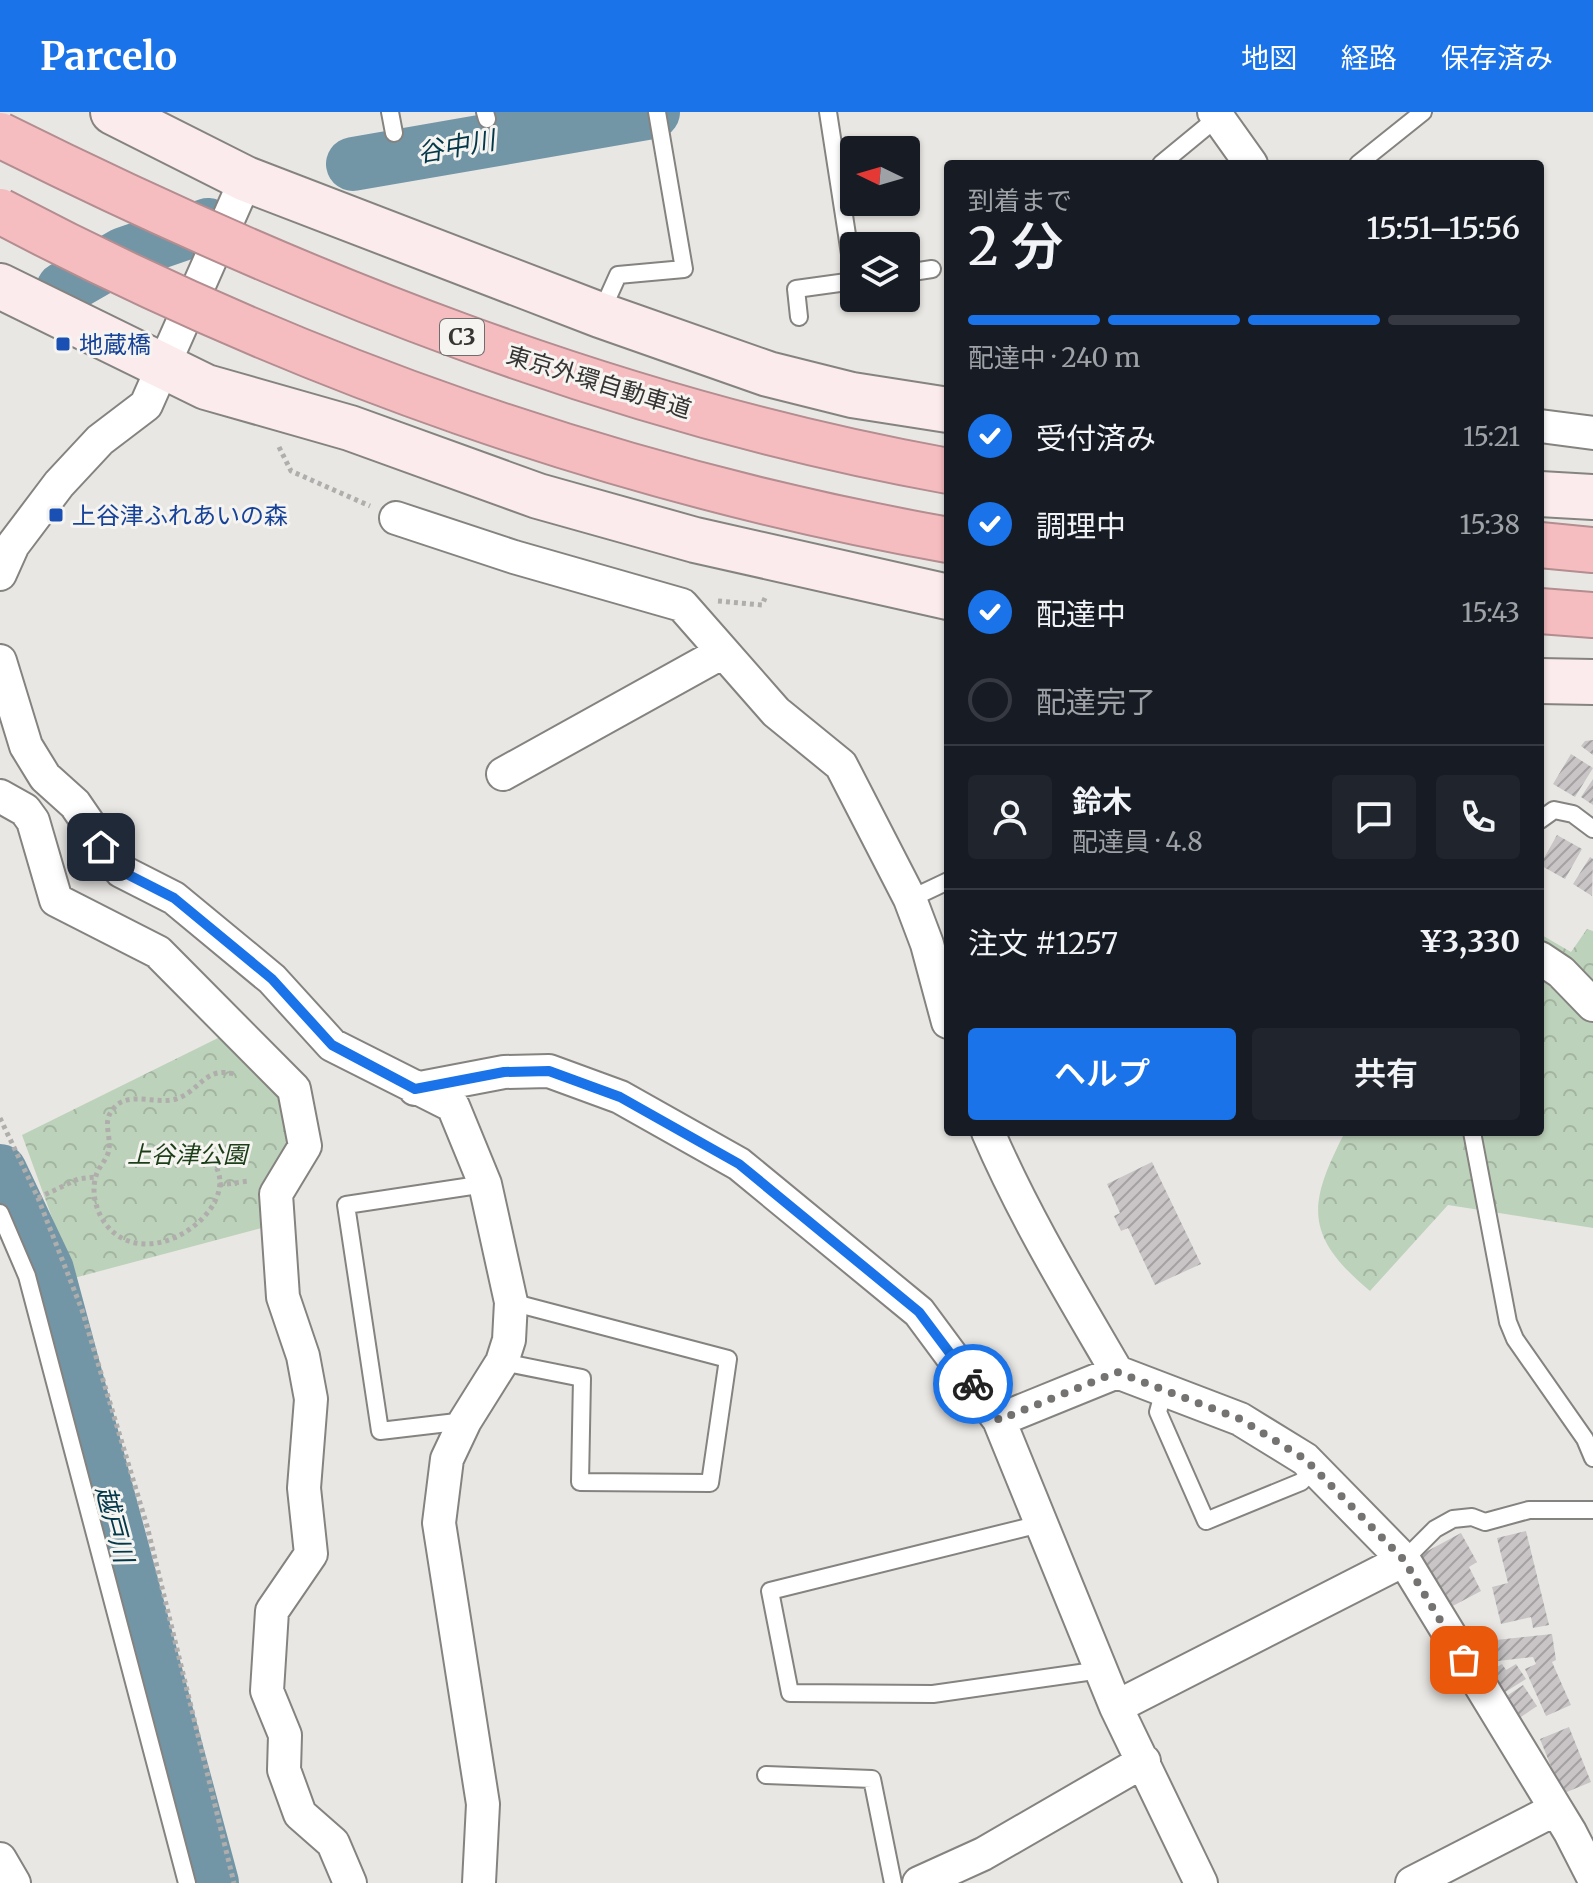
<!DOCTYPE html>
<html lang="ja">
<meta charset="utf-8">
<style>
:root{--surface:#171b24;--page:#20242c;--text:#f1f3f6;--muted:#9ea1a6;--line:#363941;--accent:#1a73e8}
body{margin:0;font-family:Merriweather,"Noto Sans JP",serif;background:var(--page);color:var(--text);height:100vh;display:flex;flex-direction:column;font-size:30px;white-space:nowrap}
*{box-sizing:border-box;margin:0}
p{font-size:26px;color:var(--muted)}
.icon{flex:none;width:44px;height:44px;fill:none;stroke:currentColor;stroke-width:2;stroke-linecap:round;stroke-linejoin:round}
.map{position:relative;flex:1;overflow:hidden}
.panel{position:absolute;left:944px;top:48px;width:600px;height:976px;display:flex;flex-direction:column;background:var(--surface);border-radius:8px;box-shadow:0 2px 6px #0004}
.panel>*{flex:none}
.needle{width:52px;rotate:275deg}
.fabs{position:absolute;left:840px;top:24px;display:grid;gap:16px}
.fabs a{display:grid;place-items:center;width:80px;height:80px;border-radius:8px;background:var(--surface);box-shadow:0 2px 6px #0004;font-size:40px}
.pin{position:absolute;display:grid;place-items:center;width:68px;height:68px;color:#fff;margin:-34px;border-radius:16px;box-shadow:0 4px 12px #0006}
.courier{position:absolute;display:grid;place-items:center;width:80px;height:80px;margin:-40px;border:6px solid #1a73e8;border-radius:50%;background:#fff;color:#222;box-shadow:0 2px 10px #0007}
.headline em{font-style:normal;font-weight:600}
.headline div{display:flex;flex-direction:column-reverse}
.headline{display:flex;align-items:center;justify-content:space-between;height:136px;padding:0 24px}
h1{font-size:52px;font-weight:600;line-height:60px}
.bar{display:grid;grid-template-columns:repeat(4,1fr);gap:12px 8px;align-content:center;height:96px;padding:0 24px}
.bar i{height:10px;border-radius:6px;background:var(--line)}
.bar .active{background:var(--accent)}
.bar p{grid-column:span 4}
.line{display:flex;align-items:center;gap:20px;padding:0 24px;border-top:2px solid var(--line)}
.line div{flex:1}
.round{display:grid;place-items:center;flex:none;width:84px;height:84px;border-radius:8px;background:var(--page)}
ol{padding:0 24px;list-style:none}
li{display:flex;align-items:center;gap:24px;height:88px}
li p{margin-inline-start:auto}
li .icon{padding:8px;border-radius:50%;background:var(--accent);color:#fff;stroke-width:4}
li:last-child{color:var(--muted)}
li i{width:44px;height:44px;border:4px solid var(--line);border-radius:50%}
.cta{display:flex;gap:16px;margin-top:auto;padding:16px 24px}
.cta a{flex:1;height:92px;border-radius:8px;background:var(--accent);color:#fff;font-size:32px;font-weight:600;line-height:92px;text-align:center}
.cta a+a{background:var(--page);color:var(--text)}
header{display:flex;align-items:center;gap:48px;box-sizing:border-box;height:112px;padding:0 40px;background:var(--accent);color:#fff}
header strong{font-size:38px}
nav{display:flex;gap:44px;margin-inline-start:auto;font-size:28px}
.map>svg:first-child{display:block}
.forest{fill:url(#forest-crowns)}
.lines{fill:none;stroke-linecap:round;stroke-linejoin:round}
.river{stroke:#7396a7;stroke-width:54}
.building{fill:url(#building-hatch)}
.lane-casing{stroke:#858380;stroke-width:20}
.street-casing{stroke:#858380;stroke-width:36}
.secondary-casing{stroke:#858380;stroke-width:48}
.highway-casing{stroke:#b38d8f;stroke-width:48}
.path{stroke:#b0aeac;stroke-width:5;stroke-dasharray:4 4;stroke-linecap:butt}
.lane{stroke:#fff;stroke-width:16}
.street{stroke:#fff;stroke-width:32}
.secondary{stroke:#fcebec;stroke-width:44}
.highway{stroke:#f6bdc0;stroke-width:44}
.highway-bridge-casing{stroke:#b38d8f;stroke-width:48;stroke-linecap:butt}
.highway-bridge{stroke:#f6bdc0;stroke-width:44}
.done{stroke:#757372;stroke-width:8;stroke-dasharray:0 14.4}
.route{stroke:#1a73e8;stroke-width:10}
.transit-dot{fill:#1a4fb4;stroke:#f6f4f1;stroke-width:3}
.labels{text-anchor:middle;dominant-baseline:central;stroke-width:6;stroke-linejoin:round;paint-order:stroke}
.shield{fill:#f6f4f1;stroke:#706e6d;stroke-width:2}
.shield-label{font-size:22px;font-weight:bold;fill:#363534}
.transit-label{font-size:24px;fill:#164399;stroke:#f6f4f1;text-anchor:start}
.street-label{font-size:24px;fill:#363534;stroke:#f6f4f1}
.park-label{font-size:24px;font-style:italic;fill:#1b3d17;stroke:#f6f4f1}
.water-label{font-size:26px;font-style:italic;fill:#02384a;stroke:#f6f4f1}
</style>
<header>
<strong>Parcelo</strong>
<nav><a>地図</a><a>経路</a><a>保存済み</a></nav>
</header>
<div class="map">
<svg width="1593" height="1771" viewBox="0 0 1593 1771">
<defs>
<pattern id="forest-crowns" width="20" height="18" patternUnits="userSpaceOnUse" patternTransform="scale(2)"><rect width="20" height="18" fill="#bdd2ba"/><path d="M2 6a3 3 0 1 1 6 0M12 15a3 3 0 1 1 6 0" fill="none" stroke="#a3b5a0"/></pattern>
<pattern id="building-hatch" width="6" height="6" patternUnits="userSpaceOnUse" patternTransform="scale(2)"><rect width="6" height="6" fill="#c9c5c7"/><path d="M-1 1l2-2M0 6l6-6M5 7l2-2" fill="none" stroke="#a4a1a2"/></pattern>
</defs>
<rect width="100%" height="100%" fill="#e9e7e4"/>
<path class="forest" d="M 1587,817 L 1593,819 L 1593,1116 L 1448,1093 L 1370,1179 C 1303,1123 1308,1092 1345,1020 L 1540,1020 L 1540,822 L 1571,840 Z
M 220,925 L 280,967 L 294,1036 L 273,1113 L 74,1166 L 22,1023 Z"/>
<g class="lines">
<path class="river" d="M 353,52 L 653,0
M 63,177 L 124,142 L 208,113
M 0,1059 L 47,1158 L 212,1771"/>
</g>
<path class="building" d="M 1593,628 L 1593,643 L 1581,634 L 1585,629 Z
M 1571,642 L 1593,656 L 1575,685 L 1553,672 Z
M 1593,667 L 1593,693 L 1581,685 Z
M 1557,723 L 1582,737 L 1565,767 L 1540,753 Z
M 1590,745 L 1593,747 L 1592,784 L 1573,772 Z
M 1152,1050 L 1201,1152 L 1155,1173 L 1128,1116 L 1121,1119 L 1114,1104 L 1120,1101 L 1107,1072 Z
M 1526,1419 L 1549,1513 L 1533,1516 L 1531,1505 L 1501,1512 L 1492,1475 L 1508,1471 L 1497,1426 Z
M 1461,1421 L 1477,1450 L 1469,1455 L 1481,1479 L 1449,1496 L 1420,1443 Z
M 1552,1522 L 1556,1548 L 1552,1550 L 1571,1593 L 1546,1604 L 1525,1557 L 1536,1552 L 1533,1545 L 1498,1549 L 1496,1528 Z
M 1502,1552 L 1506,1558 L 1516,1552 L 1526,1567 L 1502,1582 L 1489,1560 Z
M 1523,1573 L 1537,1594 L 1518,1607 L 1505,1585 Z
M 1569,1615 L 1591,1670 L 1562,1682 L 1540,1627 Z"/>
<g class="lines">
<defs>
<path id="lane" d="M 390,0 L 394,21
M 485,0 L 487,7
M 828,0 L 854,168
M 1161,52 L 1218,5
M 1358,52 L 1423,0
M 906,161 L 932,157
M 600,203 L 618,163 L 684,157 L 657,0
M 799,205 L 796,177 L 854,169
M 1540,708 L 1554,698 L 1573,702 L 1593,717
M 910,787 L 948,769
M 1472,1020 L 1508,1210 L 1515,1227 L 1585,1327 L 1593,1346
M 0,1101 L 27,1164 L 187,1771
M 502,1250 L 582,1266 L 580,1370 L 710,1371 L 728,1247 L 511,1190
M 1164,1278 L 1158,1300 L 1206,1409 L 1301,1370 L 1314,1357
M 465,1309 L 380,1319 L 346,1093 L 485,1072
M 1040,1412 L 770,1479 L 790,1581 L 933,1582 L 1101,1558
M 1404,1448 L 1435,1417 L 1453,1407 L 1472,1405 L 1485,1410 L 1529,1398 L 1593,1398
M 766,1663 L 872,1667 L 893,1771"/>
<path id="street" d="M 1214,0 L 1251,52
M 1540,314 L 1593,321
M 396,406 L 514,445 L 682,493 L 776,600 L 841,653 L 910,787 L 927,832 L 948,910
M 0,462 L 13,433 L 59,372 L 100,328 L 146,293 L 246,67
M 0,549 L 26,634 L 45,665 L 75,692 L 121,759 L 174,786 L 272,867 L 332,933 L 453,994 L 485,1072 L 511,1190 L 509,1228 L 502,1250 L 465,1309 L 447,1347 L 439,1411 L 483,1692 L 479,1771
M 503,662 L 723,540
M 0,684 L 25,698 L 33,709 L 56,788 L 158,840 L 294,977 L 305,1034 L 276,1082 L 283,1185 L 303,1244 L 311,1287 L 304,1376 L 311,1442 L 272,1499 L 267,1579 L 285,1623 L 284,1658 L 300,1702 L 333,1731 L 350,1771
M 1540,846 L 1561,860 L 1593,893
M 415,977 L 504,960 L 549,959 L 620,985 L 739,1052 L 919,1200 L 999,1308 L 1116,1595 L 1201,1771
M 988,1020 C 1024,1104 1071,1181 1117,1260
M 999,1308 L 1117,1260 L 1240,1307 L 1305,1347 L 1404,1448 L 1570,1720 L 1593,1765
M 1116,1595 L 1404,1448
M 0,1747 L 14,1771
M 919,1771 L 983,1742 L 1144,1649
M 1412,1771 L 1554,1698"/>
<path id="secondary" d="M 113,0 L 246,67 L 600,203 L 768,262 L 852,283 L 948,298
M 0,174 L 206,275 L 350,316 L 538,384 L 695,428 L 948,485
M 1540,382 L 1593,385
M 1540,569 L 1593,570"/>
<path id="highway" d="M 1540,433 L 1593,438
M 1540,499 L 1593,503"/>
</defs>
<use href="#lane" class="lane-casing"/>
<use href="#street" class="street-casing"/>
<use href="#secondary" class="secondary-casing"/>
<use href="#highway" class="highway-casing"/>
<path class="path" d="M 279,335 L 291,359 L 370,394
M 718,489 L 762,493 L 765,486
M 0,1006 L 38,1086 L 82,1198 L 147,1414 L 234,1771
M 193,1035 C 269,1071 165,1165 113,1120 C 98,1107 90,1083 96,1064 C 98,1055 108,1047 109,1037 C 111,1022 102,1010 113,997 C 127,978 157,993 176,987 C 200,979 205,954 234,962
M 219,1073 L 249,1069
M 38,1086 L 78,1067 L 95,1065"/>
<use href="#lane" class="lane"/>
<use href="#street" class="street"/>
<use href="#secondary" class="secondary"/>
<use href="#highway" class="highway"/>
<defs>
<path id="highway-bridge" d="M 0,23 C 301,173 616,299 948,359
M 0,99 C 296,255 618,369 948,428"/>
</defs>
<use href="#highway-bridge" class="highway-bridge-casing"/>
<use href="#highway-bridge" class="highway-bridge"/>
</g>
<g class="lines">
<path class="done" d="M 973,1272 L 999,1308 L 1117,1260 L 1240,1307 L 1305,1347 L 1404,1448 L 1464,1548"/>
<path class="route" d="M 101,735 L 121,759 L 174,786 L 272,867 L 332,933 L 415,977 L 504,960 L 549,959 L 620,985 L 739,1052 L 919,1200 L 973,1272"/>
</g>
<g class="transit-dot">
<rect x="55" y="224" width="16" height="16" rx="4"/>
<rect x="48" y="395" width="16" height="16" rx="4"/>
</g>
<g class="labels">
<rect class="shield" x="440" y="207" width="44" height="36" rx="6"/>
<g class="shield-label">
<text x="462" y="225">C3</text>
</g>
<g class="transit-label">
<text x="79" y="232">地蔵橋</text>
<text x="72" y="403">上谷津ふれあいの森</text>
</g>
<g class="street-label">
<text transform="translate(599 270) rotate(17)">東京外環自動車道</text>
</g>
<g class="park-label">
<text x="187" y="1042">上谷津公園</text>
</g>
<g class="water-label">
<text transform="translate(456 34) rotate(-10)">谷中川</text>
<text transform="translate(115 1412) rotate(75)">越戸川</text>
</g>
</g>
</svg>
<div class="fabs">
<a><svg class="needle" viewBox="-14 -14 28 28"><path d="M0-13l5 13h-10z" fill="#e53935"/><path d="M0 13l5-13h-10z" fill="#9ea1a6"/></svg></a>
<a><svg class="icon" aria-label="layers" viewBox="0 0 24 24"><path d="M12 4l9 5-9 5-9-5zM3 14l9 5 9-5"/></svg></a>
</div>
<div class="pin" style="left:1464px;top:1548px;background:#ea580c"><svg class="icon" aria-label="bag" viewBox="0 0 24 24"><path d="M5 8h14l-1 12H6zM9 8a3 3 0 0 1 6 0"/></svg></div>
<div class="pin" style="left:101px;top:735px;background:#1f2937"><svg class="icon" aria-label="home" viewBox="0 0 24 24"><path d="M3 11l9-7 9 7M6 9v11h12V9"/></svg></div>
<div class="courier" style="left:973px;top:1272px"><svg class="icon" aria-label="bike" viewBox="0 0 24 24"><circle cx="6" cy="16" r="4"/><circle cx="18" cy="16" r="4"/><path d="M6 16l4-8h5l3 8M10 8l3 8H6M13 5h3"/></svg></div>
<section class="panel">
<div class="headline"><div><h1>2 分</h1><p>到着まで</p></div><em>15:51–15:56</em></div>
<div class="bar"><i class="active"></i><i class="active"></i><i class="active"></i><i></i><p>配達中 · 240 m</p></div>
<ol>
<li><svg class="icon" aria-label="check" viewBox="0 0 24 24"><path d="M5 12l5 5 9-10"/></svg>受付済み<p>15:21</p></li>
<li><svg class="icon" aria-label="check" viewBox="0 0 24 24"><path d="M5 12l5 5 9-10"/></svg>調理中<p>15:38</p></li>
<li><svg class="icon" aria-label="check" viewBox="0 0 24 24"><path d="M5 12l5 5 9-10"/></svg>配達中<p>15:43</p></li>
<li><i></i>配達完了</li>
</ol>
<div class="line" style="height:144px"><a class="round"><svg class="icon" aria-label="person" viewBox="0 0 24 24"><circle cx="12" cy="8" r="4"/><path d="M4 21q1-7 8-7t8 7"/></svg></a><div><b>鈴木</b><p>配達員 · 4.8</p></div><a class="round"><svg class="icon" aria-label="chat" viewBox="0 0 24 24"><path d="M4 5h16v11H9l-5 4z"/></svg></a><a class="round"><svg class="icon" aria-label="phone" viewBox="0 0 24 24"><path d="M5 4h4l2 5-3 2q2 4 5 5l2-3 5 2v4C11 20 4 13 5 4z"/></svg></a></div>
<div class="line" style="height:104px"><div>注文 #1257</div><b>¥3,330</b></div>
<div class="cta"><a>ヘルプ</a><a>共有</a></div>
</section>
</div>
